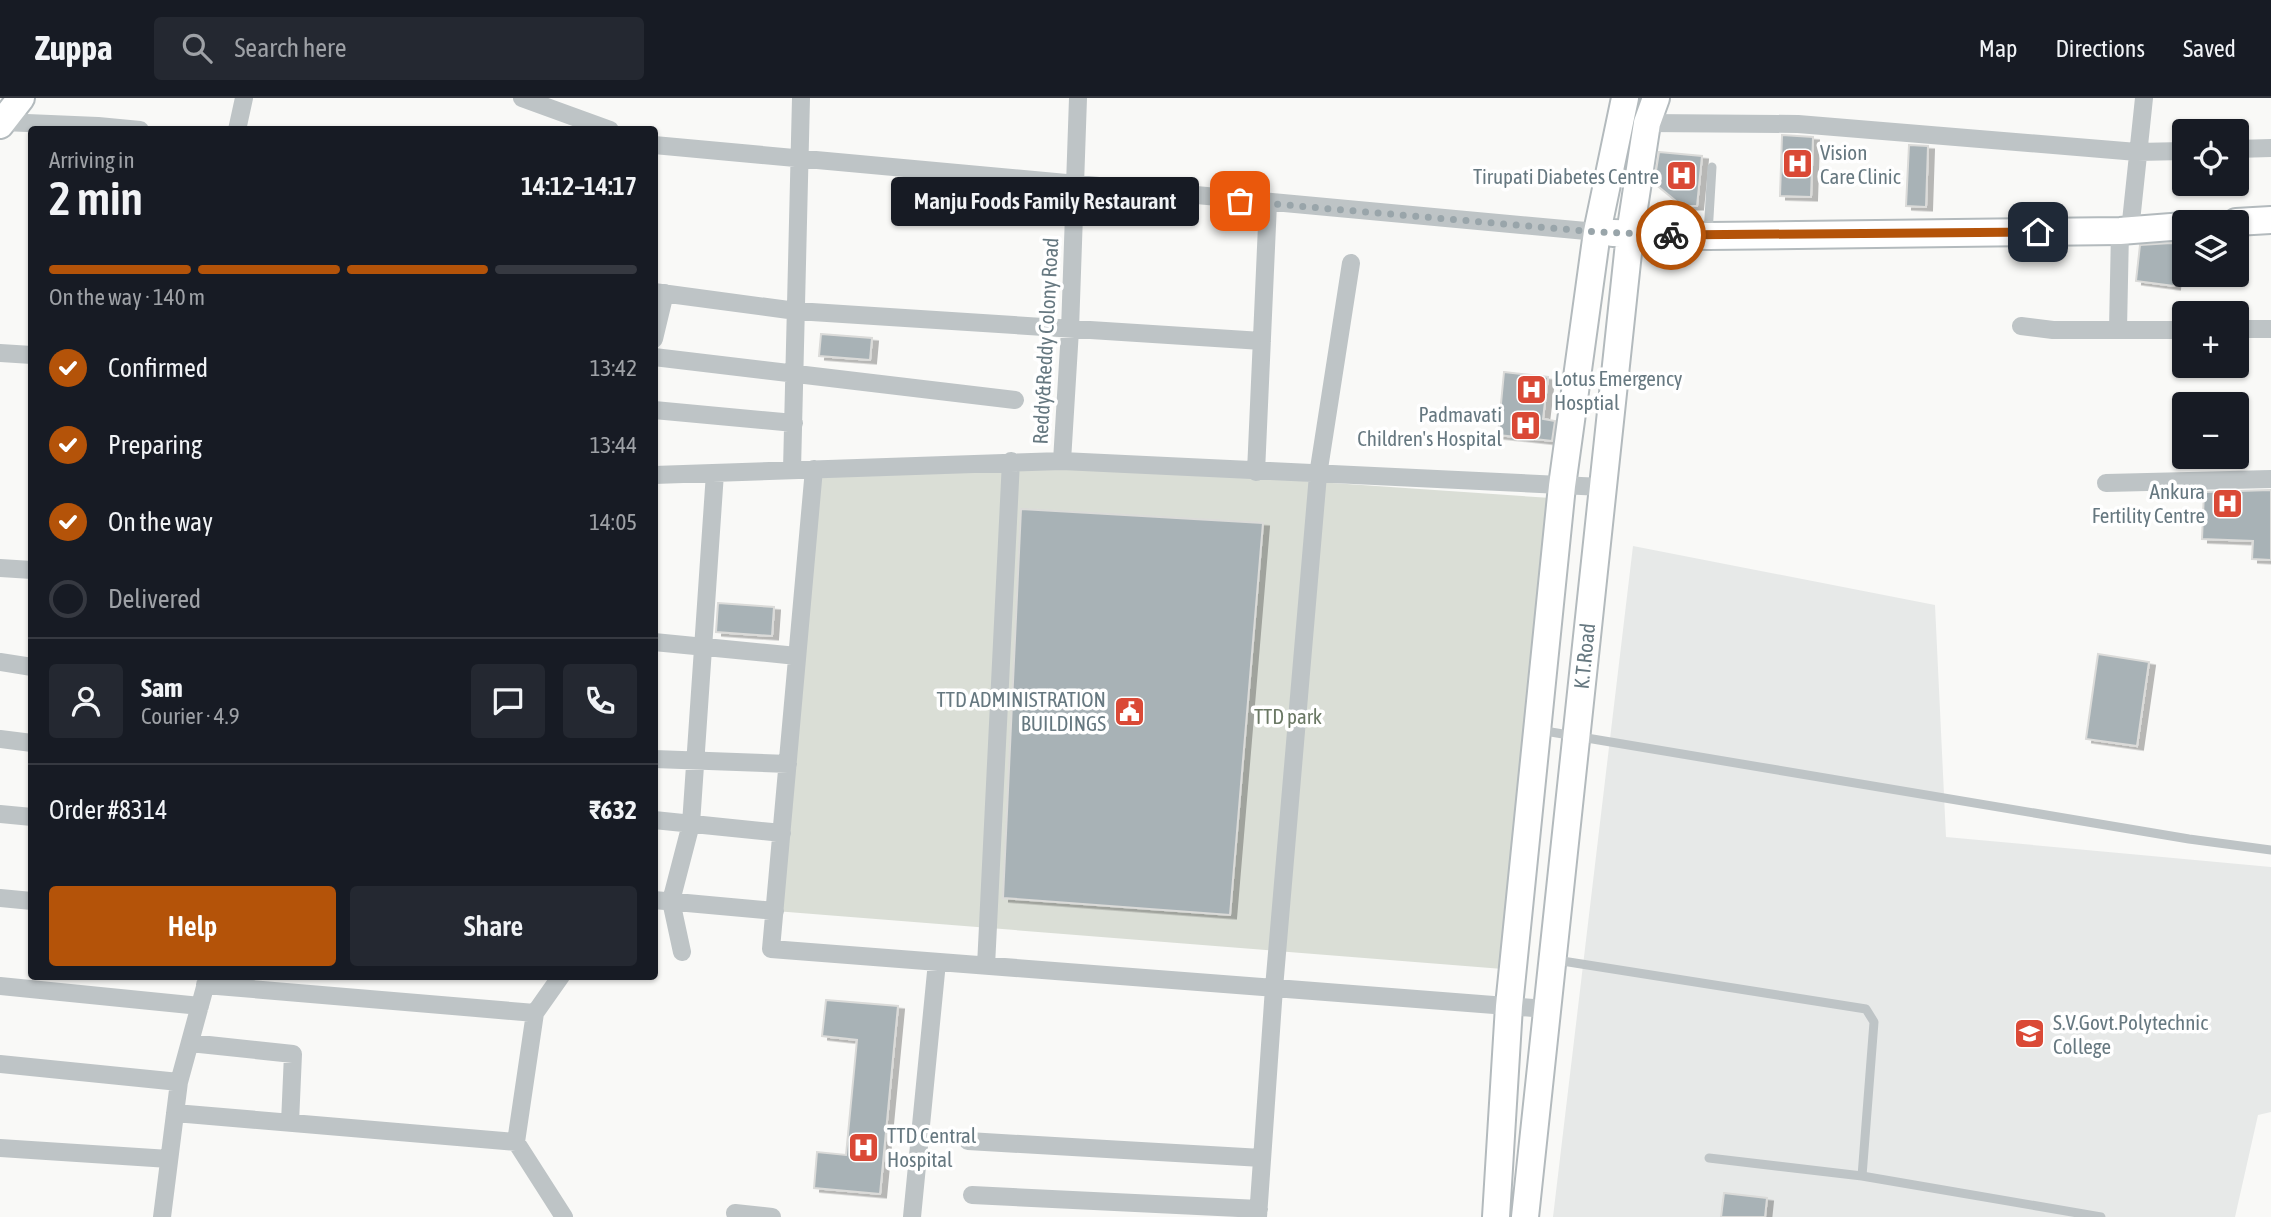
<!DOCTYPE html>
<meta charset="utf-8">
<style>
:root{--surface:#171b24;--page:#242831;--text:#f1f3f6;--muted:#9ea1a6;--line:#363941;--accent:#b45309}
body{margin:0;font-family:"Asap Condensed",sans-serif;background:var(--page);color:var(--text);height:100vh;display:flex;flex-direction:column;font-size:26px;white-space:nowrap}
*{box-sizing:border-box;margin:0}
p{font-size:23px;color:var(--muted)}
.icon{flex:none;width:38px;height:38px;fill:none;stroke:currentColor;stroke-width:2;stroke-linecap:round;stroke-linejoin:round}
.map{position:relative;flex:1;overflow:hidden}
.panel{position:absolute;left:28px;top:28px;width:630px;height:854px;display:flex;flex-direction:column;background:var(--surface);border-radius:7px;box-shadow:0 2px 5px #0004}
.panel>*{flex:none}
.buttons{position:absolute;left:2172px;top:21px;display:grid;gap:14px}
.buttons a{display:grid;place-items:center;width:77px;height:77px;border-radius:7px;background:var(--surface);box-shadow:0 2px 5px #0004;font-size:35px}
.pin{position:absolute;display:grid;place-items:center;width:60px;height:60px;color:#fff;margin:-30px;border-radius:14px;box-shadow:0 4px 10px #0006}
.courier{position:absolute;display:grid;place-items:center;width:70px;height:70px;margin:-35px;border:5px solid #b45309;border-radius:50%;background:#fff;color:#222;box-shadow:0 2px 9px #0007}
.bubble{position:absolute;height:49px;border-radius:7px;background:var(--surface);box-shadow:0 2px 5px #0004;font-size:23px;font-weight:600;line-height:49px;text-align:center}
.head em{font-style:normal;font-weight:600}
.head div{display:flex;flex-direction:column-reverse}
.head{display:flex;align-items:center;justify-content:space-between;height:119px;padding:0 21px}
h1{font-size:46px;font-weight:600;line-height:52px}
.bar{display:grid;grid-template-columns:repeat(4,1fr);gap:10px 7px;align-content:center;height:84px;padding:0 21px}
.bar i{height:9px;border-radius:5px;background:var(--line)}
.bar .on{background:var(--accent)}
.bar p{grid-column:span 4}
.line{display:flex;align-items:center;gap:18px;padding:0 21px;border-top:2px solid var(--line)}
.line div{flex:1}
.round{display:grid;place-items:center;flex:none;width:74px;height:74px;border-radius:7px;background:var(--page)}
ol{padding:0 21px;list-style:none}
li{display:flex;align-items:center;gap:21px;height:77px}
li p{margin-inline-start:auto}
li .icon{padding:7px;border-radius:50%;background:var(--accent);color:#fff;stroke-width:4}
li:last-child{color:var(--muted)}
li i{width:38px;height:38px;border:4px solid var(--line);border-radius:50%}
.action{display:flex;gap:14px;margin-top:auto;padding:14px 21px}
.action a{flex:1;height:80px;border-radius:7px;background:var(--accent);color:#fff;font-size:28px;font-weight:600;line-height:80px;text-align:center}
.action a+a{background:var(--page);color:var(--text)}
header{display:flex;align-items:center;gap:42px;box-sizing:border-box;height:98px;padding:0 35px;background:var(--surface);border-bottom:2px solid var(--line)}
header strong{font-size:33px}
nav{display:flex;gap:38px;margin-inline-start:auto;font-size:24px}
.search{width:490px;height:63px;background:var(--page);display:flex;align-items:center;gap:18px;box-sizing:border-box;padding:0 24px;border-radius:7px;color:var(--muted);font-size:26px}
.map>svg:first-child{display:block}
.built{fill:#e7e9e8}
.green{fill:#daded6}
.building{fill:#a8b2b6;stroke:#dbdbd9;stroke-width:2;filter:url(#shadow)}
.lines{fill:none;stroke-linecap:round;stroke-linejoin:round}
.secondary-casing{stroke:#b3babd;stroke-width:30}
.lane{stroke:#bec4c6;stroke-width:9}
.street{stroke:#bec4c6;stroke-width:18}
.secondary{stroke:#fff;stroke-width:26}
.done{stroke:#99a5aa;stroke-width:7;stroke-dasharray:0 12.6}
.route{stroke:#b45309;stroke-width:9}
.labels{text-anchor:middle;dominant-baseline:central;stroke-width:7;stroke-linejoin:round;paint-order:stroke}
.poi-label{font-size:21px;fill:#667880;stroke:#fff;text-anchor:start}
.street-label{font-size:21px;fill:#667880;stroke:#fff}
.park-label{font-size:21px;fill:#6a7864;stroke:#fff}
</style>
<header>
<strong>Zuppa</strong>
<div class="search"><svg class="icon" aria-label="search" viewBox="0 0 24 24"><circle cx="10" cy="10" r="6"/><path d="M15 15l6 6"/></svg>Search here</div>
<nav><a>Map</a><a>Directions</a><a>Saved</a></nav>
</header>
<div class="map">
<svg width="2271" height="1119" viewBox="0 0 2271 1119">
<defs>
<filter id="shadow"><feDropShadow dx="6" dy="3.5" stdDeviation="0" flood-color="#0004"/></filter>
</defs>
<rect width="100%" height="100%" fill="#f9f9f7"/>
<path class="built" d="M 1633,448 L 1935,507 L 1946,739 L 2271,769 L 2271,1014 L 2258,1017 L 2235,1119 L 1553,1119 Z"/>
<path class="green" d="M 1011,363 L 1551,400 L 1503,871 L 775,813 L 814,371 Z"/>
<path class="building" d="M 1782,37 L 1813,39 L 1811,99 L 1780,98 Z
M 1909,47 L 1928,48 L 1926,109 L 1906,108 Z
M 1659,54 L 1702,58 L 1697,108 L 1682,108 L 1654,85 Z
M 2171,145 L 2179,146 L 2174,188 L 2136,183 L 2140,147 Z
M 821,236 L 872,240 L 870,262 L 819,258 Z
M 1504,274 L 1548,279 L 1543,321 L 1555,323 L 1552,343 L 1498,337 Z
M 2271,392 L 2271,462 L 2252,461 L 2253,443 L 2202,441 L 2204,394 Z
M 1021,411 L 1263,425 L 1230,817 L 1003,800 Z
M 718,505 L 774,509 L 772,538 L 716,534 Z
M 2098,556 L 2149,564 L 2137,648 L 2086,641 Z
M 826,902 L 898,908 L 880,1096 L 814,1090 L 817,1054 L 846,1057 L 857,942 L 822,938 Z
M 1724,1095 L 1767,1100 L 1765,1119 L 1721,1119 Z"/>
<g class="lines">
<defs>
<path id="secondary" d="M 0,27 L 21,0
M 2236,124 L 2271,122
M 1613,135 L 1708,138 L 2120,133 L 2184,128
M 1496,1119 L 1509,908 L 1562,388 L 1597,134 L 1625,0
M 1525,1119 L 1630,136 L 1647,25 L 1656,0"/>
</defs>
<use href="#secondary" class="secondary-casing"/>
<path class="lane" d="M 1708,136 L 1712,69
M 1539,632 L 2189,741 L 2271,752
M 1556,862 L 1866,911 L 1874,924 L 1862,1078
M 1709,1060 L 1862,1078 L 2101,1119"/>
<path class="street" d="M 522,0 L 610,32
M 3,24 L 98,28
M 1647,25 L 1798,26 L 2137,54 L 2184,53
M 98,32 L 98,28 L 140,32
M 237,32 L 244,0
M 654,47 L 1597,134
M 2236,51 L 2271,50
M 2130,133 L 2144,0
M 654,194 L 796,213 L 1262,243
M 2021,228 L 2053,232 L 2184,232
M 2236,231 L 2271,231
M 2118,232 L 2120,133
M 654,241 L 665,195
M 0,255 L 32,257
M 654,259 L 1015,302
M 654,312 L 794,325
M 1062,363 L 1070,232 L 1078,0
M 814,371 L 771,851 L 1546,911
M 792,372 L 801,0
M 1256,374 L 1268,105
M 654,377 L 1062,363 L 1602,389
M 2106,385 L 2271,381
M 0,470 L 32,472
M 654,544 L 797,558
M 0,564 L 32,569
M 0,641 L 32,645
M 654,661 L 788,666
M 0,716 L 32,719
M 654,722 L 782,735
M 0,800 L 32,803
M 654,802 L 775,813
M 682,854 L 671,803 L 691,726 L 715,375
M 986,868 L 1011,363
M 205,887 L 535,915 L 516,1044 L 564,1119
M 0,888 L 200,908
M 535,915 L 561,878
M 190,945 L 293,956 L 290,1025
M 0,966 L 179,984
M 175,1015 L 516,1044
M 968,1043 L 1262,1060
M 0,1050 L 169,1061
M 972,1097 L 1259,1111
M 735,1115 L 772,1119
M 162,1119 L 179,984 L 208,878
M 912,1119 L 937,864
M 1258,1119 L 1274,890 L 1318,377 L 1351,165"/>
<use href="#secondary" class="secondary"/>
</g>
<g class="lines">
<path class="done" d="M 1240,103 L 1597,134 L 1671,137"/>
<path class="route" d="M 1671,137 L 2038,134"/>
</g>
<defs>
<symbol id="hospital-square" viewBox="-11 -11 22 22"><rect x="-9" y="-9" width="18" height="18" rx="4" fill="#da4936" stroke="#fff"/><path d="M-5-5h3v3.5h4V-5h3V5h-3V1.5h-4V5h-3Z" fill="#fff"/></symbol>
<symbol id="civic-square" viewBox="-11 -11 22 22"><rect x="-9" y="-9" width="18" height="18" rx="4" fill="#da4936" stroke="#fff"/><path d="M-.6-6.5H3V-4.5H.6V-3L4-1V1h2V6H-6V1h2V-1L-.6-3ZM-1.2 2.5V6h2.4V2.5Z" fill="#fff"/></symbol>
<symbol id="university-square" viewBox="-11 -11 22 22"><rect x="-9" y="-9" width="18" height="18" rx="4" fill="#da4936" stroke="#fff"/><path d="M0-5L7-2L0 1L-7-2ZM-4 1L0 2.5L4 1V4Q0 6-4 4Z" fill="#fff"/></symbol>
</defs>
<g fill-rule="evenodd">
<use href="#hospital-square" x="1780" y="48" width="35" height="35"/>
<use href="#hospital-square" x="1664" y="60" width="35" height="35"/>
<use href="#hospital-square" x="1514" y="274" width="35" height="35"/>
<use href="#hospital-square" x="1508" y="310" width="35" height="35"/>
<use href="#hospital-square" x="2210" y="388" width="35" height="35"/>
<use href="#civic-square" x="1112" y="596" width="35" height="35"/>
<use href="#university-square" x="2012" y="918" width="35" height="35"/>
<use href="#hospital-square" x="846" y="1032" width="35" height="35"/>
</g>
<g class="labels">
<g class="poi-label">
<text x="1820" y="54">Vision<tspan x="1820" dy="24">Care Clinic</tspan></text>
<text x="1659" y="78" text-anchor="end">Tirupati Diabetes Centre</text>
<text x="1554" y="280">Lotus Emergency<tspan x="1554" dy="24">Hosptial</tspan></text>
<text x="1502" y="316" text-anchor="end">Padmavati<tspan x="1502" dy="24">Children's Hospital</tspan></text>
<text x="2205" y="393" text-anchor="end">Ankura<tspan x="2205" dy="24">Fertility Centre</tspan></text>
<text x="1106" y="601" text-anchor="end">TTD ADMINISTRATION<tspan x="1106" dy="24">BUILDINGS</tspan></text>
<text x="2053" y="924">S.V.Govt.Polytechnic<tspan x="2053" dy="24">College</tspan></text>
<text x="887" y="1037">TTD Central<tspan x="887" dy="24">Hospital</tspan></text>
</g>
<g class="street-label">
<text transform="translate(1045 243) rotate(-87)">Reddy&amp;Reddy Colony Road</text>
<text transform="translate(1584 558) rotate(-84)">K.T.Road</text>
</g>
<g class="park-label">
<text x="1288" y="618">TTD park</text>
</g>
</g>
</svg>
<div class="buttons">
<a><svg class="icon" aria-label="locate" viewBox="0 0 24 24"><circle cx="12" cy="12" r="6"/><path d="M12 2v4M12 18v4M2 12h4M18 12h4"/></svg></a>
<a><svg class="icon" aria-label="layers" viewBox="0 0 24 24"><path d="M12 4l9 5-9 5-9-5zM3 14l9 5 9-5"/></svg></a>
<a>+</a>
<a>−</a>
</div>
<div class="pin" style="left:1240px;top:103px;background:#ea580c"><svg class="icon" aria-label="bag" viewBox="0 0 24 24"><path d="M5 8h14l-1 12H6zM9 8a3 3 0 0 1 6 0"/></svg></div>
<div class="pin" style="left:2038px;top:134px;background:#1f2937"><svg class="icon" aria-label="home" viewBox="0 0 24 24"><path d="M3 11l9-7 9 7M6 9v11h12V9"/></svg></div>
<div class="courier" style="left:1671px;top:137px"><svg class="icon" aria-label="bike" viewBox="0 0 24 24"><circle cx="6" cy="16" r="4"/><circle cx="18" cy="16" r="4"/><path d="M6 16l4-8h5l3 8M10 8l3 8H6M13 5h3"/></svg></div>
<div class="bubble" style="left:891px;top:79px;width:308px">Manju Foods Family Restaurant</div>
<section class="panel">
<div class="head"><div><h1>2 min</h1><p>Arriving in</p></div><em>14:12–14:17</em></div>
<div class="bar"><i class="on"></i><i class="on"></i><i class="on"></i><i></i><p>On the way · 140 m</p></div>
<ol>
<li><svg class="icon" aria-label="check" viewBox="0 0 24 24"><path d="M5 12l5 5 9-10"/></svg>Confirmed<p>13:42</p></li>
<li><svg class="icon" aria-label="check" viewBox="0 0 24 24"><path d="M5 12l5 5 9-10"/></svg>Preparing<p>13:44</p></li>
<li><svg class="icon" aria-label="check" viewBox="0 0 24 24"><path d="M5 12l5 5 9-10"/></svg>On the way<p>14:05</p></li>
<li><i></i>Delivered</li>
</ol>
<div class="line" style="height:126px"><a class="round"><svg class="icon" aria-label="person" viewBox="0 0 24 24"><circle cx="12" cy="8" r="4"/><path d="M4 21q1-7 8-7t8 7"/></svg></a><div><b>Sam</b><p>Courier · 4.9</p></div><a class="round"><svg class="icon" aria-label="chat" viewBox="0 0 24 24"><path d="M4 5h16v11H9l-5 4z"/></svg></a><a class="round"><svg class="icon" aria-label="phone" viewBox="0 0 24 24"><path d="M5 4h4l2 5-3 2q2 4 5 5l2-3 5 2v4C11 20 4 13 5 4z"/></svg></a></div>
<div class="line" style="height:91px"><div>Order #8314</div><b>₹632</b></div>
<div class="action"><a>Help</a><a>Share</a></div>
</section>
</div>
